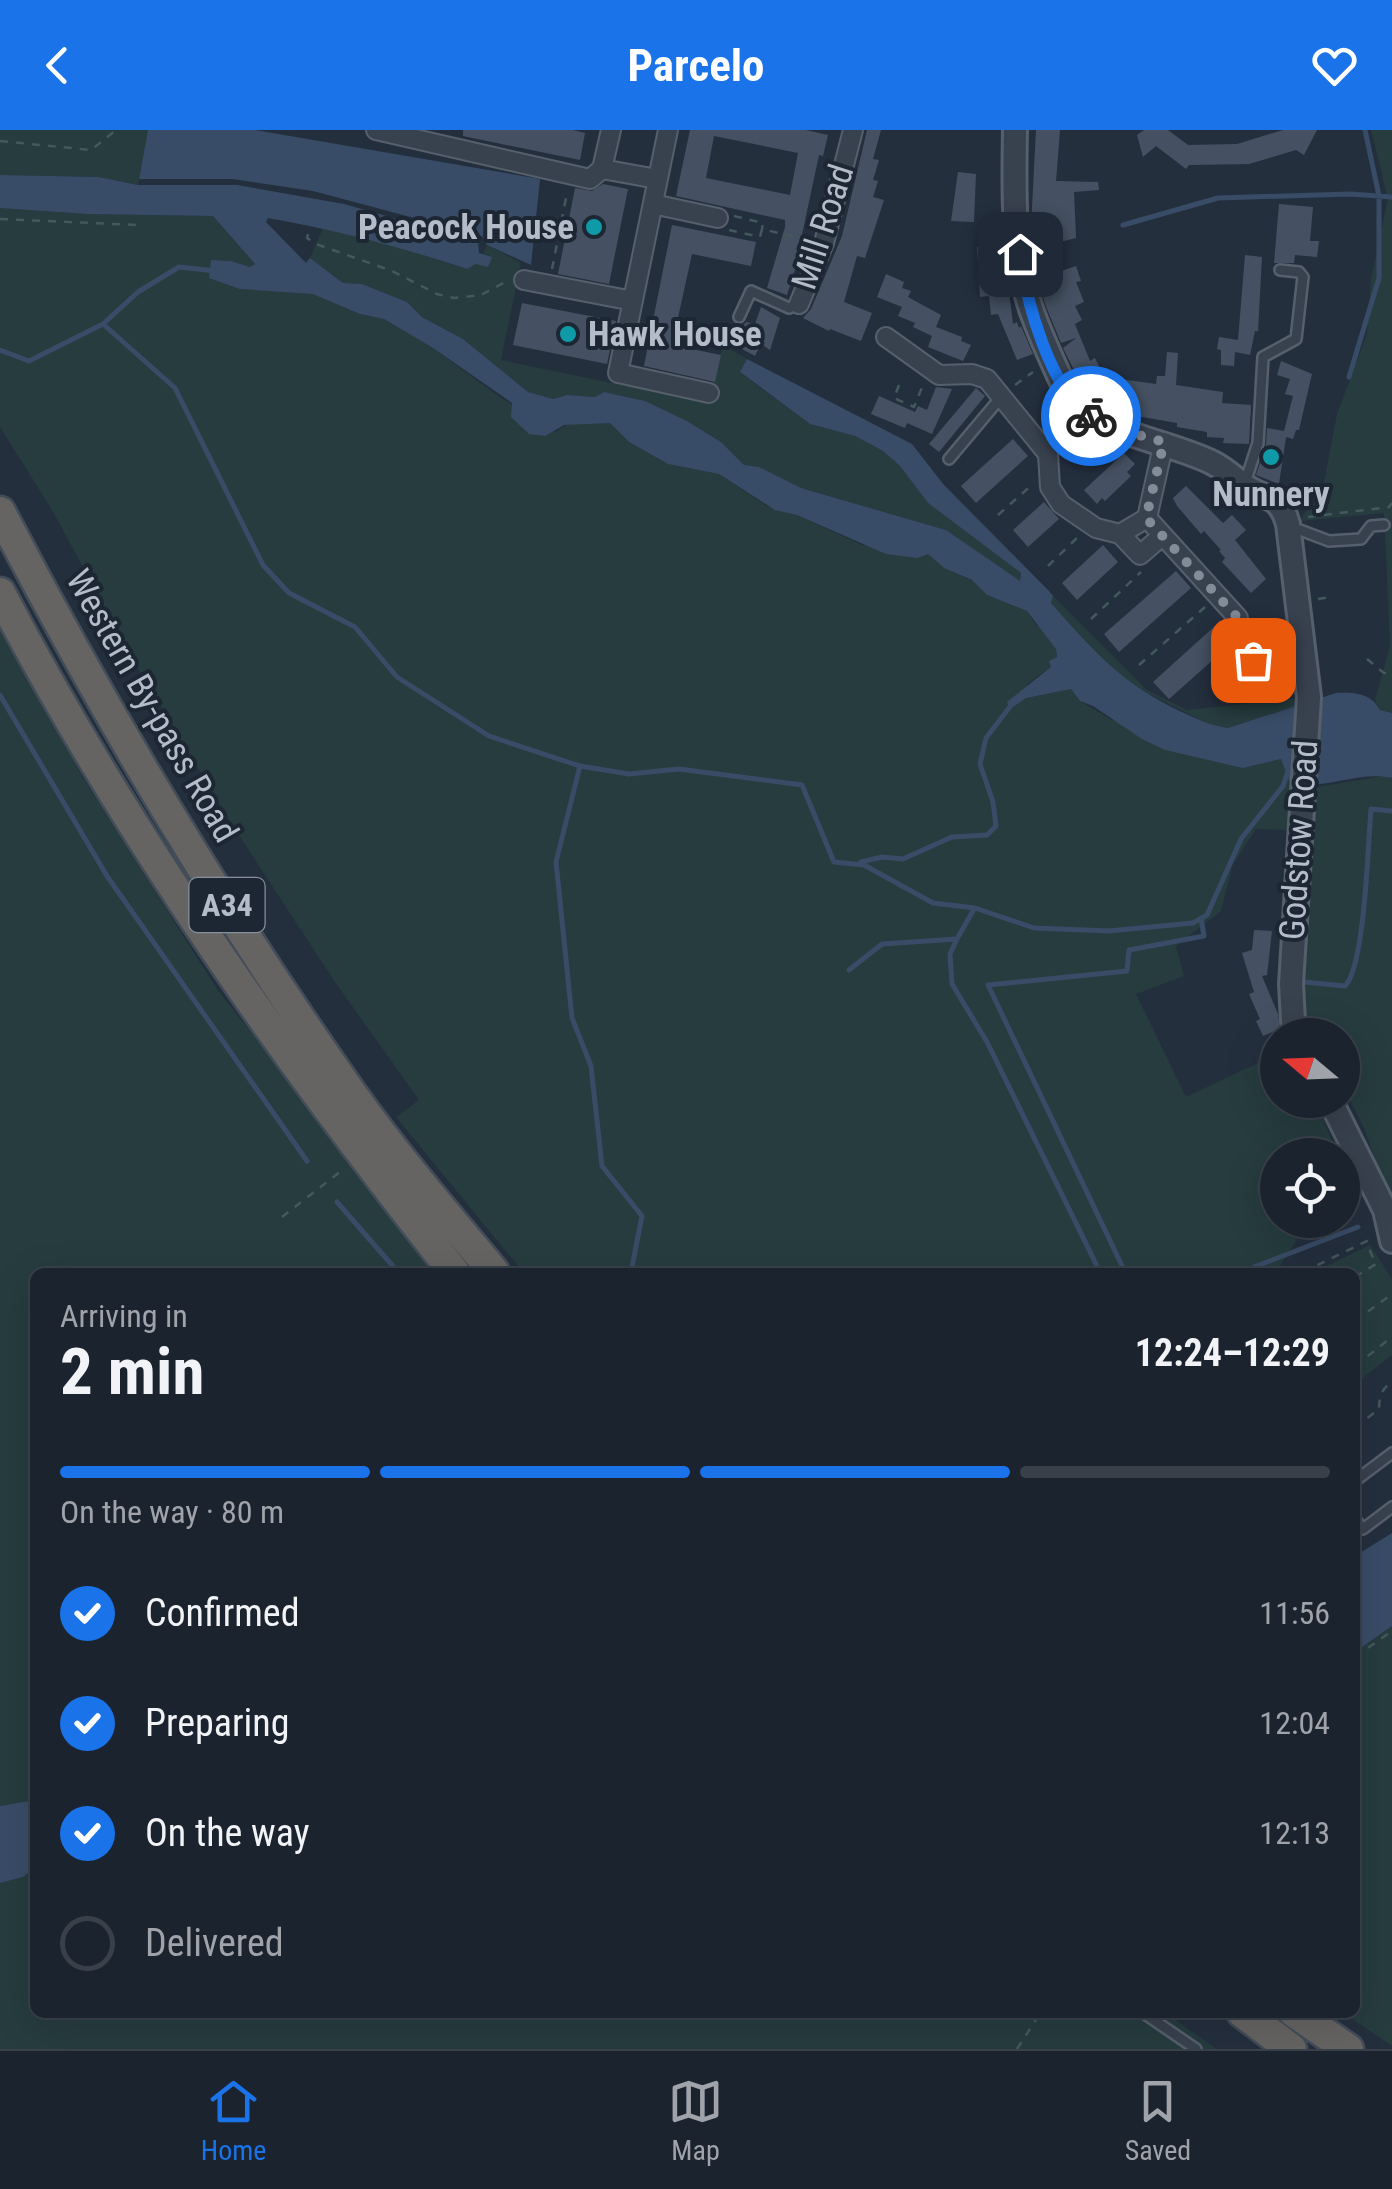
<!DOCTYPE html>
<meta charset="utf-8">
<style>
:root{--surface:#1b232e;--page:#282f3a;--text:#f1f3f6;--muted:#a0a4aa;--line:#39404a;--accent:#1a73e8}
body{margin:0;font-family:"Roboto Condensed",sans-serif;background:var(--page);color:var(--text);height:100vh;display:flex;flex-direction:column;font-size:38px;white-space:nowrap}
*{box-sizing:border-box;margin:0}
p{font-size:32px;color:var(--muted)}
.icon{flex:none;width:55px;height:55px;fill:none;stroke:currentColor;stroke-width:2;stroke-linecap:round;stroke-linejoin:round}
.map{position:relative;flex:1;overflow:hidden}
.panel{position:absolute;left:30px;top:1138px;width:1330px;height:750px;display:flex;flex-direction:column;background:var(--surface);border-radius:15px;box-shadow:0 10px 40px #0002,0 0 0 2px var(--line)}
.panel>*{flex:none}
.needle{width:65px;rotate:289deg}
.buttons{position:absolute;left:1260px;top:888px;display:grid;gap:20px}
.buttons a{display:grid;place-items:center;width:100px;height:100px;border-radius:50%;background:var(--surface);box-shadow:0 10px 40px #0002,0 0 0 2px var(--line);font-size:50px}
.pin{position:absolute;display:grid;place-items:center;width:85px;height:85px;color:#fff;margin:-42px;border-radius:20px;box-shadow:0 5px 15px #0006}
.courier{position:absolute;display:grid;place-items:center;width:100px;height:100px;margin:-50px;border:8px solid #1a73e8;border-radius:50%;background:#fff;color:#222;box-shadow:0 2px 12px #0007}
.headline em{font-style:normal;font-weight:700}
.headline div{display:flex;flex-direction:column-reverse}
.headline{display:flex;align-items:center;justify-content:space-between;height:170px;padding:0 30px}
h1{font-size:65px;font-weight:700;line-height:75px}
.bar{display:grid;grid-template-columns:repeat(4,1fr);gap:15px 10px;align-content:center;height:120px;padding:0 30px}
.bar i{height:12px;border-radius:8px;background:var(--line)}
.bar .current{background:var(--accent)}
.bar p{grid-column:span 4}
ol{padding:0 30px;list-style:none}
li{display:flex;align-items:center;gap:30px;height:110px}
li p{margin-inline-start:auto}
li .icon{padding:10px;border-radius:50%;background:var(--accent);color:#fff;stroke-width:4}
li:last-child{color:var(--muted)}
li i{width:55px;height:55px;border:5px solid var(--line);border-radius:50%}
header{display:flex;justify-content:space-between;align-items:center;height:130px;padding:0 30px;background:var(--accent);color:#fff;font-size:45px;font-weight:700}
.tabs{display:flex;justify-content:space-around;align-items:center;height:140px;border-top:2px solid var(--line);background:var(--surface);font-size:28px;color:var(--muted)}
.tabs a{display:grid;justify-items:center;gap:5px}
.tabs .current{color:var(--accent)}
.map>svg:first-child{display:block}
.green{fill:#263c3f}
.water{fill:#394c67}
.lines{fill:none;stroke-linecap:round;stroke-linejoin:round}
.stream{stroke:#394c67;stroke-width:5}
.building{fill:#455162;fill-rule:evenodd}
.service-casing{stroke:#565f6c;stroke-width:14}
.minor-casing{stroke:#565f6c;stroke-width:22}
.tertiary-casing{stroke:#565f6c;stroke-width:28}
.trunk-casing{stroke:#434c59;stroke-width:35}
.path{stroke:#44595c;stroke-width:2.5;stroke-dasharray:8 8;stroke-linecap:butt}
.service{stroke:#38414e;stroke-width:9}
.minor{stroke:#38414e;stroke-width:18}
.tertiary{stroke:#38414e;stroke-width:22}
.trunk{stroke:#656462;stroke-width:30}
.done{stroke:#828b98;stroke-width:10;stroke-dasharray:0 18}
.route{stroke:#1a73e8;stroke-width:12}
.culture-dot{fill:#0f9aa8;stroke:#1d2633;stroke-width:4}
.labels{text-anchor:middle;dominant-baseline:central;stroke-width:8;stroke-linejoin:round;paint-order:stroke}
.shield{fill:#1d2633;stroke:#878f9c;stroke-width:2.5}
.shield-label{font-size:32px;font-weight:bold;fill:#b4bcc9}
.poi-label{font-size:35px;font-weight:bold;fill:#b4bcc9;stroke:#1d2633;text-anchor:end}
.street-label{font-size:35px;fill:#b4bcc9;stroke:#1d2633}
</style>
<header><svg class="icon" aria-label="back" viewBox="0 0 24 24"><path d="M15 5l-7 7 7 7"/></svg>Parcelo<svg class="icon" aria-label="heart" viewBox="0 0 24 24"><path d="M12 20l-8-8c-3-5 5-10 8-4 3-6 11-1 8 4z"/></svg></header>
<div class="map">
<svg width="1392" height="1919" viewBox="0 0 1392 1919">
<rect width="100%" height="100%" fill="#242f3e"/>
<path class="green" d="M 0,0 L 148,0 L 138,55 L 99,47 L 0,45 Z
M 1371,0 L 1392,0 L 1392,583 L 1380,580 L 1375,570 L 1390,516 L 1384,383 L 1301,391 L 1303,384 L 1321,369 L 1337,284 L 1367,204 L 1371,149 L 1388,69 Z
M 0,78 L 87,84 L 213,86 L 255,134 L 250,137 L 231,131 L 211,130 L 240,159 L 313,163 L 360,184 L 384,189 L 433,218 L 494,263 L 556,302 C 570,289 592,290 610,293 L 629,312 L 668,334 L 719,344 L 767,376 L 797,385 L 862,415 L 928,424 L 944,438 L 973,451 L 987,465 L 1027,481 L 1036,495 L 1045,500 L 1056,519 L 1057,527 L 1051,537 L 1027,554 L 1026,568 L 1071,559 L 1080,571 L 1110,589 L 1243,638 L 1281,629 L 1290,653 L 1289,700 L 1256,699 L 1233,734 L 1221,781 L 1176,816 L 1184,846 L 1136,864 L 1186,967 L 1277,924 L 1278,970 L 1315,970 L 1338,1025 L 1278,1025 L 1278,1090 L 1310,1090 L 1281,1134 L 1279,1142 L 523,1142 L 396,987 L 419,970 L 335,852 L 231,693 L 140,542 L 52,380 L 0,297 Z
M 323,98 L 396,116 L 466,139 L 492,127 L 483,124 L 487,115 L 521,133 L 501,230 L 709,273 L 723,215 L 747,229 L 740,243 L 810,294 L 855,306 L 883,321 L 900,336 L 928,373 L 1021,443 L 1020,452 L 946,400 L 801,358 L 759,337 L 744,335 L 721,312 L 687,291 L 645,271 L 604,262 L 595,267 L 567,265 L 553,269 L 528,262 L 463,209 L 422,187 L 407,172 L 362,154 L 343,153 L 310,128 Z
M 1053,466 L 1147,560 L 1187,580 L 1300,568 L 1301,575 L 1228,598 L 1212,596 L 1130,554 L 1110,538 L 1051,473 Z
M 0,493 L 82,646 L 217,859 L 441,1142 L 35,1142 L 35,1670 L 0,1676 Z
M 1384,646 L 1392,648 L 1392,1077 L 1363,996 L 1343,957 L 1342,905 L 1315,905 L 1304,883 L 1304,873 L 1311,658 Z
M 1370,1115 L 1392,1149 L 1392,1225 L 1355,1254 L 1355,1142 L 1314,1142 Z
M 1392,1496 L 1392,1916 L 1343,1883 L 1355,1882 L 1355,1522 Z
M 35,1738 L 35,1882 L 1164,1882 L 1217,1919 L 0,1919 L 0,1753 L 23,1747 Z"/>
<path class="water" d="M 148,0 L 255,0 L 540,49 L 531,135 L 487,115 L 482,106 L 313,61 L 232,49 L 139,49 Z
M 0,45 L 99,47 L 138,55 L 237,55 L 344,74 L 478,112 L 479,123 L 492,127 L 488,137 L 476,134 L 467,139 C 401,117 336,100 268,88 L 266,92 L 306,133 L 310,128 L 343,153 L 362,154 L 407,172 L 422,187 L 463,209 L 528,262 L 553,269 L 567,265 L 595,267 L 604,262 L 645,271 L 687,291 L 721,312 L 744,335 L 759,337 L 801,358 L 946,400 L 1020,451 L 1021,443 L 928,373 L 900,336 L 883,321 L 855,306 L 810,294 L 740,242 L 747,229 L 912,314 L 944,355 L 1049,461 L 1053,466 L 1051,473 C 1097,524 1120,553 1184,583 C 1199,590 1212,596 1228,598 L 1336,563 C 1354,562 1371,563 1380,580 L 1392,583 L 1392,648 C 1359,640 1324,661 1290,653 L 1281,629 L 1243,638 L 1165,620 L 1142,609 L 1093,576 L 1080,571 L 1071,559 L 1026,568 L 1010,579 L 1007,572 L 1051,537 L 1049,531 L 1057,527 L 1056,519 L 1027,481 L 987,465 L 972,450 L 944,438 L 928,424 L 917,428 L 886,424 L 797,385 L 775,380 L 719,344 L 668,334 L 629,312 L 610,293 L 564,295 L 545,306 L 529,304 L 511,287 L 512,273 L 433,218 L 384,189 L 360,184 L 313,164 L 240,159 L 209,148 L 211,130 L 231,131 L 250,137 L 255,134 L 213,86 L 87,84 L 0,78 Z
M 1392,1403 L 1392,1496 L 1355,1522 L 1355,1426 Z
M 35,1670 L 35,1738 L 23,1747 L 0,1753 L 0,1676 Z"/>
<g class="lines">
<path class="stream" d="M 1123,95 L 1218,68 L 1350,64 L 1392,67
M 103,194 L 175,258 L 263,435 L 289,463 L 355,497 L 397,547 L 489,606 L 580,636
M 0,220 L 29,231 L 103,194 L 138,162 L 179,137 L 216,141
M 1349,247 L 1379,148 L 1379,66 L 1365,0
M 0,565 L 107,746 L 307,1031
M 861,732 L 882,727 L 903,729 L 952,707 L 987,705 L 996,696 L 993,672 L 980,634 L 986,608 L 1012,574
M 957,809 L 950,824 L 952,854 L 987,912 L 1100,1142
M 849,840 L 882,814 L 957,809 L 974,779
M 1304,852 L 1345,856 C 1365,836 1368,713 1371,679 L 1392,681
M 337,1072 L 398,1142
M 631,1142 L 642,1086 L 602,1036 L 591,936 L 572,888 L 556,732 L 580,636 L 629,644 L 679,639 L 802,655 L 834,732 L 864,735 L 933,773 L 975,778 L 1034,798 L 1109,801 L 1193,793 L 1207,785 L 1241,709 L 1283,656 L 1288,641
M 1125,1142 L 988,855 L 1127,841 L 1129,820 L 1204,806 L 1201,788
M 1249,1142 L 1254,1137 L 1358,1097"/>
</g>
<path class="building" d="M 463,0 L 573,0 L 585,3 L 580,30 L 463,6 Z
M 690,0 L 806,0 L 828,5 L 823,26 L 819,25 L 800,114 L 803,115 L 787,165 L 767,158 L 785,97 L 785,90 L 676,66 ZM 714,6 L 798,23 L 790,65 L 706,48 Z
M 867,0 L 881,0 L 873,29 L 879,30 L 873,50 L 878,51 L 873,67 L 884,70 L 865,128 L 857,126 L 844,172 L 872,183 L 861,211 L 830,199 L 829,201 L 803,188 L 811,179 L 842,106 Z
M 1036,0 L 1060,0 L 1056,51 L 1098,52 L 1099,60 L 1074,62 L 1076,108 L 1060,112 L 1060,99 L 1031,97 Z
M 1144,0 L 1168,0 L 1188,15 L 1237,14 L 1283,0 L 1317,0 L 1304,25 L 1296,20 L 1249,34 L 1189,35 L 1186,39 L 1156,16 L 1143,27 L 1137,5 Z
M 958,42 L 976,44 L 974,92 L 951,91 Z
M 603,54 L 628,59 L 609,154 L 558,144 L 575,58 L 592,61 Z
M 1279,74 L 1313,77 L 1310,111 L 1319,111 L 1317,127 L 1295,125 L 1294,133 L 1274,133 Z
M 672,95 L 756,112 L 751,136 L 692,124 L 672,215 L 721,225 L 715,252 L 644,236 Z
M 1055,106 L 1055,143 L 1076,136 L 1081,151 L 1076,152 L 1084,172 L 1075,176 L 1082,190 L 1075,194 L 1090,231 L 1095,228 L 1102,242 L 1113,242 L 1113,248 L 1156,254 L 1157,246 L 1165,246 L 1167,222 L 1178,223 L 1176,255 L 1223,262 L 1222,273 L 1251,275 L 1249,314 L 1223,313 L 1224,308 L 1207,307 L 1207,302 L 1177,297 L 1177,293 L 1119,283 L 1101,274 L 1090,250 L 1081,254 L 1063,218 L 1076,208 L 1061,213 L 1045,174 L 1035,133 L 1033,109 Z
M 997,114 L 1001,143 L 1007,146 L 1013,194 L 1017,192 L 1019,198 L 1021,196 L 1033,224 L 1017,230 L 998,184 L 991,185 L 989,166 L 980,167 L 977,117 Z
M 1245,125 L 1262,127 L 1258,201 L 1255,201 L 1250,225 L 1235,222 L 1234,236 L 1221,235 L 1221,220 L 1217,219 L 1219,207 L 1238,210 Z
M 886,144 L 904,152 L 902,158 L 911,161 L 908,167 L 941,185 L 936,197 L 962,207 L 961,211 L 971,215 L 963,231 L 928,217 L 932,206 L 913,197 L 915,193 L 898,186 L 902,177 L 877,167 Z
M 522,173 L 616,191 L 607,234 L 513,215 Z
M 761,177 L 780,188 L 770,220 L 761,214 L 755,226 L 722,208 L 729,196 L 739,202 L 746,192 L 755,194 Z
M 1281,231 L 1312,244 L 1299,300 L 1296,300 L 1293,309 L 1286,307 L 1279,354 L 1256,345 L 1266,315 L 1267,298 L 1284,301 L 1293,266 L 1285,264 L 1290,249 L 1277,245 Z
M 936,257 L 952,259 L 932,304 L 907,293 L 905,298 L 871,284 L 879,266 L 915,282 L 918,276 L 927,280 Z
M 976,258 L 985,266 L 939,322 L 929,314 Z
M 1013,309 L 1028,326 L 976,373 L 961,356 Z
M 1124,323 L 1135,334 L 1127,342 L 1131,346 L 1105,371 L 1102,368 L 1097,374 L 1084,360 Z
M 1186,356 L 1223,393 L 1232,385 L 1246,400 L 1235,410 L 1266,449 L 1251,463 L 1222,432 L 1225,428 L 1219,421 L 1221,420 L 1204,401 L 1201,404 L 1177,376 L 1173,368 Z
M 1044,372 L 1059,389 L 1028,417 L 1013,400 Z
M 1103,415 L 1118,432 L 1077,470 L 1062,453 Z
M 1176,441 L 1191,458 L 1119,522 L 1104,504 Z
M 1216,495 L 1232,513 L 1169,569 L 1153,552 Z
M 1254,800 L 1272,801 L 1267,845 L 1262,846 L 1278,884 L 1280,899 L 1263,906 L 1256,891 L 1260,889 L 1249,864 L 1254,862 L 1242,823 L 1252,820 Z"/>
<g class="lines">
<defs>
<path id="service" d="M 739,187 L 751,161 L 789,178 L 799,174
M 949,329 L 1002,266
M 1245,353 L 1258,313 L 1263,227 L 1296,209 L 1303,147 L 1299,142 L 1280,140
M 1292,401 L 1300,400 L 1329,411 L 1361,409 L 1371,396 L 1384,395
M 1232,552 L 1253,531 L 1250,504 L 1238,488
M 1355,1351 L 1392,1323
M 1355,1389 L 1363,1399 L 1392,1377
M 1142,1882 L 1196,1919"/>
<path id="minor" d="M 376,0 L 590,49 L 602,39
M 668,0 L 618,243 L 709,263
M 602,39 L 657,49
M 602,39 L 611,0
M 653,74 L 718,88
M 524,150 L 633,171
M 799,174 L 824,113 L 853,0
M 886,207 L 939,245 L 972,244 L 987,249 L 1048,324 L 1050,357 L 1061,374 L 1096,398 L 1120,404 L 1147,388 L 1164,312
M 1147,388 L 1238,488
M 1120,404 L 1140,425 L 1162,406"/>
<path id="tertiary" d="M 1015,0 C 1014,58 1012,123 1031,179 C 1041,208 1055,237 1068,265 C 1097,304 1170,311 1213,333 C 1225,339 1234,348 1245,356 C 1267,371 1279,363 1288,394 L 1309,567 L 1291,854 L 1293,891 L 1298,905
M 1330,970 L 1385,1080 L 1392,1111"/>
<path id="trunk" d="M 0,382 C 100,574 211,762 335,940 C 383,1011 440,1077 494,1142
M 0,463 C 125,703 286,931 454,1142
M 1242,1882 L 1291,1919
M 1294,1882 L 1348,1919"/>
</defs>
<use href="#service" class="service-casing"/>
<use href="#minor" class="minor-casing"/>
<use href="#tertiary" class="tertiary-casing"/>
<use href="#trunk" class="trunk-casing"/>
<path class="path" d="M 0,11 L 91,20 L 116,0
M 734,86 L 763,93 L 762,99
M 0,89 L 137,95
M 729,100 L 760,107 L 762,99 L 808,110
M 308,104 L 307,108 L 316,114 L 392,141 L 437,164 L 454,168 L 481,165 L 505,152
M 552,139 L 567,63
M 899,255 L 894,268 L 914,277 L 923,255
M 1015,255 L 1033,242
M 998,385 L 1034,353
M 1308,387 L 1389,377 L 1392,373
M 1048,436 L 1079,406
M 1318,469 L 1331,467
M 1091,489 L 1141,442
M 1367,529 L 1384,543 L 1392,544
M 1139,535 L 1205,477
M 282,1087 L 345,1038
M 1303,1142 L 1373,1108
M 1355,1147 L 1376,1134 L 1370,1121 L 1373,1120
M 1355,1191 L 1392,1164
M 1355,1236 L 1392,1207
M 1355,1298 L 1379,1279 C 1379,1268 1382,1257 1392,1253
M 1355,1527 L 1392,1501
M 1017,1919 L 1041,1882"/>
<use href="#service" class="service"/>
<use href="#minor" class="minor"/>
<use href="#tertiary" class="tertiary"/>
<use href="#trunk" class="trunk"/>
</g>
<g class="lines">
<path class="done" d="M 1091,286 L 1120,300 L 1164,312 L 1146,388 L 1238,488 L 1250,504 L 1253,530"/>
<path class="route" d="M 1020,124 C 1026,170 1050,261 1091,286"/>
</g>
<g class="culture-dot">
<circle cx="594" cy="97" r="10"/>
<circle cx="568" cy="204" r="10"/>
<circle cx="1271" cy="327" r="10"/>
</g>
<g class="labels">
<rect class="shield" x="189.5" y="748" width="75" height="54" rx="8"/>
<g class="shield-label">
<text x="227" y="775">A34</text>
</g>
<g class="poi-label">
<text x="574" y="97">Peacock House</text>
<text x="588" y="204" text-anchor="start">Hawk House</text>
<text x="1271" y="364" text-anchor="middle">Nunnery</text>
</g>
<g class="street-label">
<text transform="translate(823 97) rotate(-72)">Mill Road</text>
<text transform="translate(152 576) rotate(60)">Western By-pass Road</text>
<text transform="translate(1299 710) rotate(-86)">Godstow Road</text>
</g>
</g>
</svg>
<div class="buttons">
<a><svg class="needle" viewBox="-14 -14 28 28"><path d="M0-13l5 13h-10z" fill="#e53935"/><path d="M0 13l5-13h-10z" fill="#a0a4aa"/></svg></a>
<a><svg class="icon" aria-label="locate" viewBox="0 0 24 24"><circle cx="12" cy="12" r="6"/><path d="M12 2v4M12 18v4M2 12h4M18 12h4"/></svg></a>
</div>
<div class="pin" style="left:1253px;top:530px;background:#ea580c"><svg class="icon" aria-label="bag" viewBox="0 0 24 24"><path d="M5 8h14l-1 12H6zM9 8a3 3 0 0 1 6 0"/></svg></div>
<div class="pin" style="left:1020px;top:124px;background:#1f2937"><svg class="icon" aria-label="home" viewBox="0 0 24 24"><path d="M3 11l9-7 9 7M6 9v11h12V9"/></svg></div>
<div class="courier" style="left:1091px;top:286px"><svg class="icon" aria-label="bike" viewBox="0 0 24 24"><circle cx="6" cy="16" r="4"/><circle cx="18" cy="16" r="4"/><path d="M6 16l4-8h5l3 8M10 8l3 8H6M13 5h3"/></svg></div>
<section class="panel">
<div class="headline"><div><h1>2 min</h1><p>Arriving in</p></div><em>12:24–12:29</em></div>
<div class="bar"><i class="current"></i><i class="current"></i><i class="current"></i><i></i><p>On the way · 80 m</p></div>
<ol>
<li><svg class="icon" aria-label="check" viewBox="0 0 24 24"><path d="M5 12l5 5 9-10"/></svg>Confirmed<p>11:56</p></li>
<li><svg class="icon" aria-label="check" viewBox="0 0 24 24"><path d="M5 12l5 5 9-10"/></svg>Preparing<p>12:04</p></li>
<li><svg class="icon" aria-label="check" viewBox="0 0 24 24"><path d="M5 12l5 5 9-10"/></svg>On the way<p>12:13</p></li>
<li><i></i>Delivered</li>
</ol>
</section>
</div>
<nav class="tabs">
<a class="current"><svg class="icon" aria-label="home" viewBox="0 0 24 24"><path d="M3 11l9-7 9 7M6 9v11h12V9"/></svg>Home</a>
<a><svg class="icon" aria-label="map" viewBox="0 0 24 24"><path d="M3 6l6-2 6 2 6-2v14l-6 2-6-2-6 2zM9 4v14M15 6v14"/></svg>Map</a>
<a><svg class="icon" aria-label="saved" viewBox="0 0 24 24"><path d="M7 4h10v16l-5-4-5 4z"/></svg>Saved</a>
</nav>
